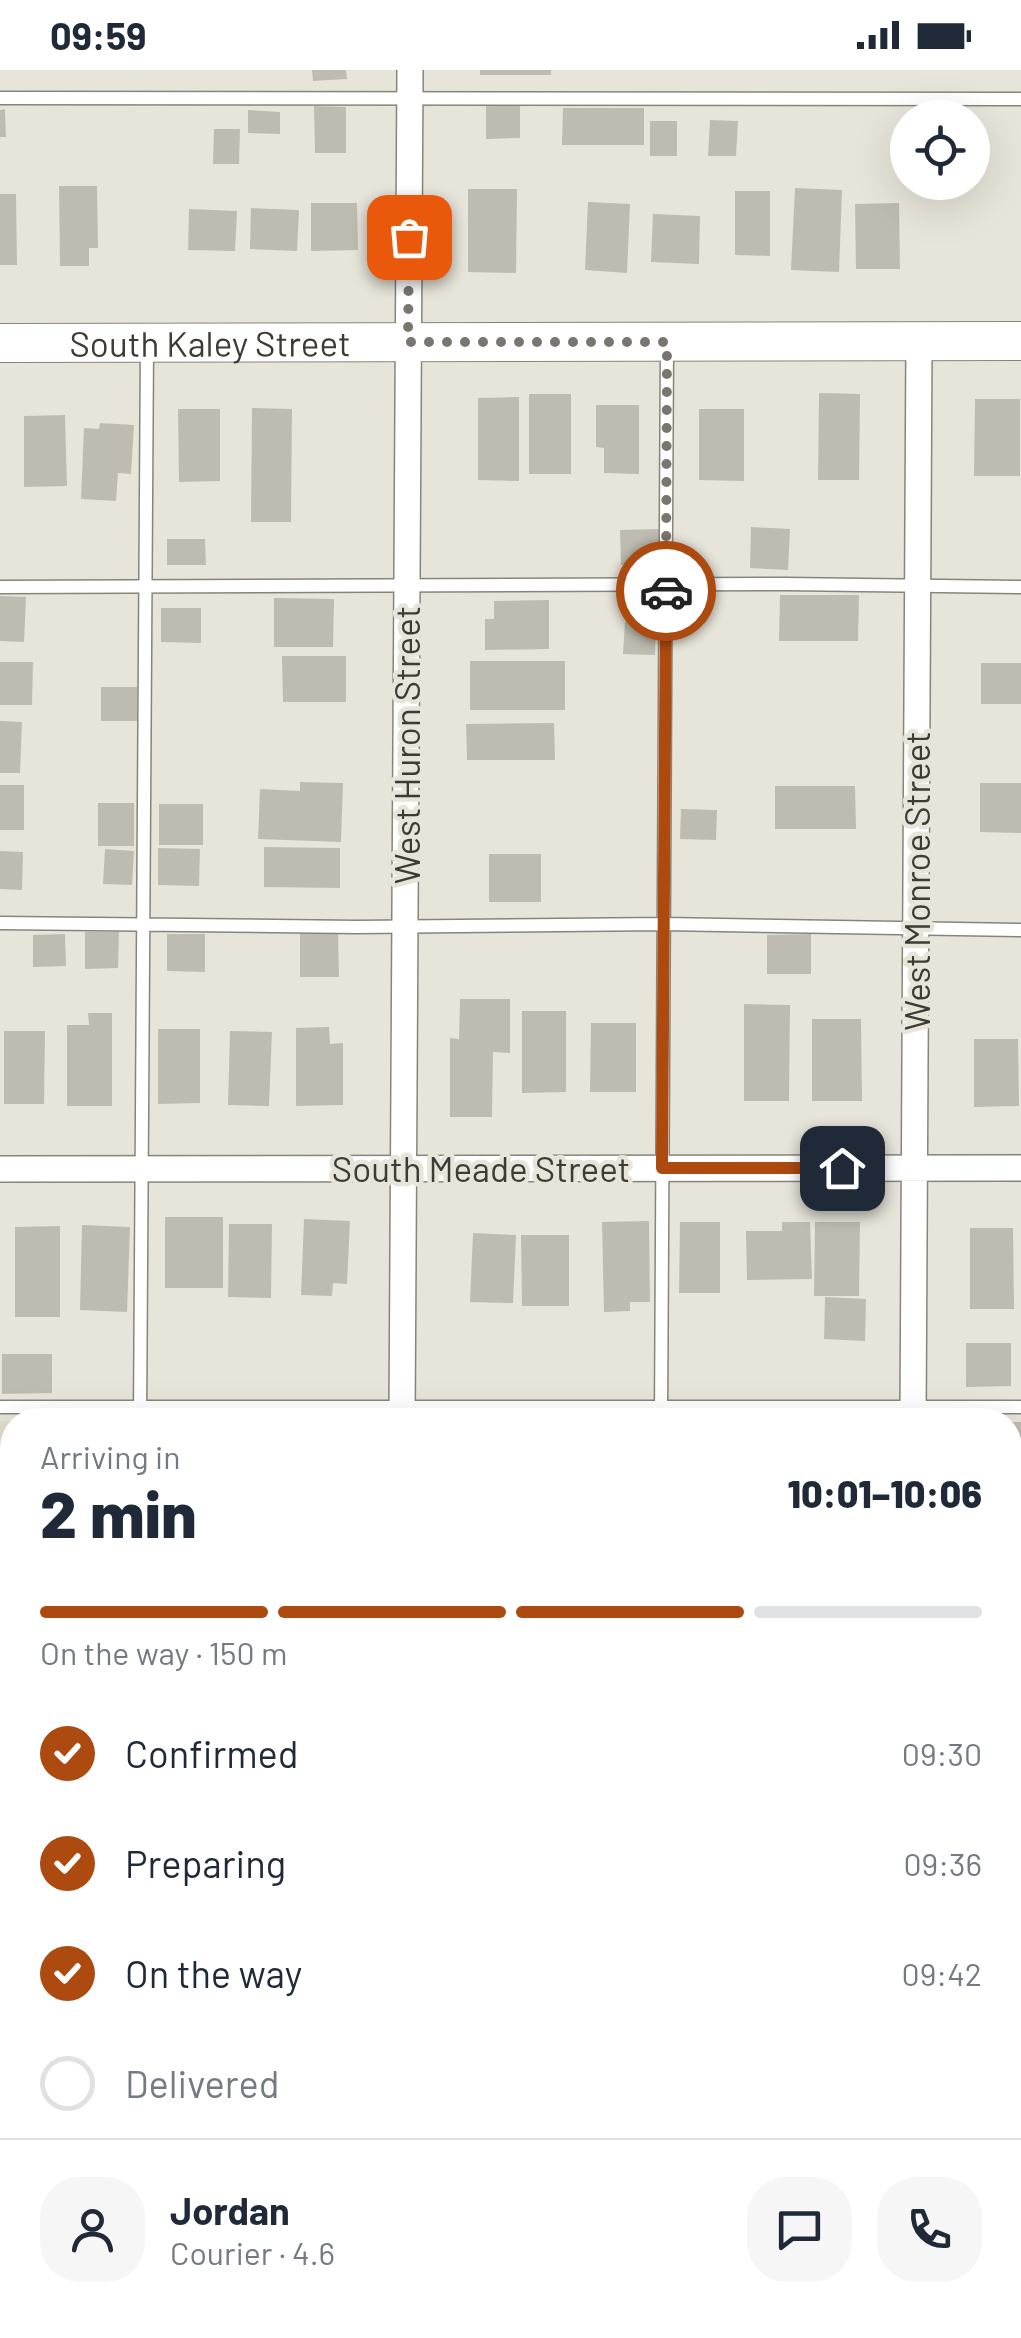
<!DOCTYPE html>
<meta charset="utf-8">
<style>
:root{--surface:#fff;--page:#f6f6f7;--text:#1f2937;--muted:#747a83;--line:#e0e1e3;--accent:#ad4a0f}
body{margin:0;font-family:Barlow,sans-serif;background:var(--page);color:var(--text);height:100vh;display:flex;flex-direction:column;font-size:38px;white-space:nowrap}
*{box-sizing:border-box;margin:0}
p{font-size:32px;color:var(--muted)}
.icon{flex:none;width:55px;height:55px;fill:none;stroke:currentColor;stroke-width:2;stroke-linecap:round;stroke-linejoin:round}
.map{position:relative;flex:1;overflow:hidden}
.side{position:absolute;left:0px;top:1338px;width:1022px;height:932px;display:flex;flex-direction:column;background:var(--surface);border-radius:40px 40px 0 0;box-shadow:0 10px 40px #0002}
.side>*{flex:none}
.buttons{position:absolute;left:890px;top:30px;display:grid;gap:20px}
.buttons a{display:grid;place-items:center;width:100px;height:100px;border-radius:50%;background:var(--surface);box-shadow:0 10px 40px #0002;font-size:50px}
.pin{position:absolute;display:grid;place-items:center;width:85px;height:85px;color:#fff;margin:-42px;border-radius:20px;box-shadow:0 5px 15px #0006}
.courier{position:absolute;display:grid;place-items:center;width:100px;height:100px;margin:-50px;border:8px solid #ad4a0f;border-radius:50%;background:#fff;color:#222;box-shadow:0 2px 12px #0007}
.head em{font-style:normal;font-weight:800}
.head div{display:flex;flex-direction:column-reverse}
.head{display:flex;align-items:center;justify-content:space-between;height:170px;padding:0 40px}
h1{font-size:65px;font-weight:800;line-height:75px}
.bar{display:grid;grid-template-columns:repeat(4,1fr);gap:15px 10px;align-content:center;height:120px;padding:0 40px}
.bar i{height:12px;border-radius:8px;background:var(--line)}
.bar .on{background:var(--accent)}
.bar p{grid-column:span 4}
.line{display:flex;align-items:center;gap:25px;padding:0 40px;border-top:2px solid var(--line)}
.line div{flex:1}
.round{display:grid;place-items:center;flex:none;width:105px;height:105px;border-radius:40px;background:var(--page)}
ol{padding:0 40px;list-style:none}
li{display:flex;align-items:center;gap:30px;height:110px}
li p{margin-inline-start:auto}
li .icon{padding:10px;border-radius:50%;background:var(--accent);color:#fff;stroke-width:4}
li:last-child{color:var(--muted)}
li i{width:55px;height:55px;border:5px solid var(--line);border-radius:50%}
.status{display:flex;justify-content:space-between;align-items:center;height:70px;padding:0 50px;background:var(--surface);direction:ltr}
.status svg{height:28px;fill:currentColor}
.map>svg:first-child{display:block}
.built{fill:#e1ddca}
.building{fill:#bebcb1}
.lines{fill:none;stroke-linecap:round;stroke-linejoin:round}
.lane-casing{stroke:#87857b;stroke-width:15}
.street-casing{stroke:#87857b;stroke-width:28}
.secondary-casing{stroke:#87857b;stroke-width:40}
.lane{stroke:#fff;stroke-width:12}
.street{stroke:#fff;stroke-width:25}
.secondary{stroke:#fff;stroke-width:38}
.done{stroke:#78766f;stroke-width:10;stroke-dasharray:0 18}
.route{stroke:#ad4a0f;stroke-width:12}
.labels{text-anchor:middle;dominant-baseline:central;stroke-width:9;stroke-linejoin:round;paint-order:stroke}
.street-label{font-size:35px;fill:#3c3b36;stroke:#e7e5da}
</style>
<div class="status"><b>09:59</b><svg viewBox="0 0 49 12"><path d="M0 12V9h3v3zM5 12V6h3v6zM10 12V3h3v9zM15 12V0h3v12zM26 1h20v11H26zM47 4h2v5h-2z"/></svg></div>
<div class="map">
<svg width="1021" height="2268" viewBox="0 0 1021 2268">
<rect width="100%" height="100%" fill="#e7e5da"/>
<path class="built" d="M 0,1351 L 12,1351 L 12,2091 L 0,2091 Z"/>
<path class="building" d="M 312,0 L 346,0 L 347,9 L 313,11 Z
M 480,0 L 551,0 L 551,5 L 480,5 Z
M 486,34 L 520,34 L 520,68 L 486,69 Z
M 314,36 L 346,37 L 346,83 L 315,83 Z
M 563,38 L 644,38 L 644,75 L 562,75 Z
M 5,39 L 6,67 L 0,67 L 0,40 Z
M 248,40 L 280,42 L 280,64 L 248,63 Z
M 710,50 L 738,51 L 736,86 L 708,86 Z
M 650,51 L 677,51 L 677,86 L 650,86 Z
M 214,59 L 240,59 L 239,94 L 213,94 Z
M 59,116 L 97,116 L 98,178 L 89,178 L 89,196 L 60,196 Z
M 795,118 L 842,120 L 839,202 L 791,200 Z
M 468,119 L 517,119 L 516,203 L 468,202 Z
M 735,121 L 770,121 L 770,186 L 735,185 Z
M 0,124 L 16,124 L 17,195 L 0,195 Z
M 588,132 L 630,134 L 627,203 L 585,200 Z
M 311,133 L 357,133 L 358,180 L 311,181 Z
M 899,133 L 900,199 L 856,199 L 855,134 Z
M 251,138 L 299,140 L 297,181 L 250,179 Z
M 189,139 L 237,141 L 235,181 L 188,180 Z
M 653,144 L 700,146 L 699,194 L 651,192 Z
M 819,323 L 860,324 L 859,410 L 818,410 Z
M 529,324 L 571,324 L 571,404 L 529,404 Z
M 519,327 L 519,411 L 478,410 L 478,328 Z
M 975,329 L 1020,329 L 1020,406 L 974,406 Z
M 596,335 L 639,335 L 639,404 L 604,403 L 604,378 L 596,377 Z
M 252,338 L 292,339 L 291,452 L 251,452 Z
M 178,339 L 220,339 L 220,411 L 179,412 Z
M 699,339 L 744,339 L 744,411 L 699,410 Z
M 65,345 L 67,416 L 24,417 L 24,346 Z
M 100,353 L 134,355 L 131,404 L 118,403 L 116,431 L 81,429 L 84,358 L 99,359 Z
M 751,457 L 790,459 L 788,500 L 750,498 Z
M 660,459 L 660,494 L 621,495 L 620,460 Z
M 167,469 L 205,469 L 206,495 L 167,495 Z
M 780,525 L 859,525 L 858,571 L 779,571 Z
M 0,526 L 26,527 L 24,572 L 0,571 Z
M 274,528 L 334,529 L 333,577 L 274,577 Z
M 549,530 L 549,579 L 485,580 L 485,549 L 494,549 L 494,531 Z
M 161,538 L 201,538 L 201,573 L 161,572 Z
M 625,552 L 656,553 L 655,585 L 623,584 Z
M 282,586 L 346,586 L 346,632 L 283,632 Z
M 470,591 L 565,591 L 565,640 L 470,640 Z
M 0,592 L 33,592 L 32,635 L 0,635 Z
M 981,593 L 1021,593 L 1021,634 L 981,634 Z
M 101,617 L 137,617 L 137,651 L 101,651 Z
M 0,651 L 22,652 L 20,703 L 0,703 Z
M 554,653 L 555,690 L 467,690 L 466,654 Z
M 300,712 L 343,713 L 341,772 L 258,769 L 260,719 L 300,721 Z
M 980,713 L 1021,713 L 1021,763 L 980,762 Z
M 0,715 L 24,715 L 24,760 L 0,760 Z
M 775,716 L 855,716 L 856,759 L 775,759 Z
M 98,733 L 134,733 L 134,776 L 98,776 Z
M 159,734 L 203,734 L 203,775 L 159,775 Z
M 681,739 L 717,740 L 716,770 L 680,769 Z
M 264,777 L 340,778 L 340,818 L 264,817 Z
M 158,778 L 200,779 L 199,816 L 158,815 Z
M 105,779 L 134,781 L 132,815 L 103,814 Z
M 0,781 L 23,782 L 22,820 L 0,819 Z
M 489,784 L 541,784 L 541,832 L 489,832 Z
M 85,862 L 119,862 L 118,898 L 85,899 Z
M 338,863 L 339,907 L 300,907 L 300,864 Z
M 65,864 L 66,896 L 33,897 L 33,865 Z
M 167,864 L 205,864 L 205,902 L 167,901 Z
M 811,864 L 811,904 L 767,904 L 767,865 Z
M 460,929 L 510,929 L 510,983 L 493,982 L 492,1047 L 450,1047 L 450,968 L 459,969 Z
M 744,934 L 790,935 L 789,1031 L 744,1031 Z
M 522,941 L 566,941 L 566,1022 L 522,1023 Z
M 88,943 L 112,943 L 112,1036 L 67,1036 L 67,955 L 89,955 Z
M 812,949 L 861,949 L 862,1031 L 812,1031 Z
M 591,953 L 636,953 L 636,1022 L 590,1022 Z
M 329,957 L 330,974 L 343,973 L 343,1035 L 296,1036 L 296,958 Z
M 158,959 L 200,959 L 200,1033 L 158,1034 Z
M 4,961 L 45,961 L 44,1034 L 4,1034 Z
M 230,961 L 272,962 L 269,1036 L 228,1035 Z
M 974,969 L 1018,969 L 1019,1036 L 974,1037 Z
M 165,1147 L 223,1147 L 223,1218 L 165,1218 Z
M 304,1149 L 350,1151 L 347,1214 L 333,1213 L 332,1226 L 301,1225 Z
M 649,1151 L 650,1232 L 630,1232 L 630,1241 L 604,1242 L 602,1152 Z
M 680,1152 L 720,1152 L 720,1223 L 679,1223 Z
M 782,1152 L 810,1152 L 812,1209 L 747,1210 L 746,1161 L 782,1161 Z
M 815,1152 L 860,1152 L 859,1226 L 814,1226 Z
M 229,1154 L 272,1154 L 271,1228 L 228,1227 Z
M 82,1155 L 130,1157 L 127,1242 L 80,1240 Z
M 60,1156 L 60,1247 L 15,1247 L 15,1157 Z
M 970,1158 L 1013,1158 L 1014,1239 L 970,1239 Z
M 473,1163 L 516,1165 L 513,1233 L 470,1232 Z
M 521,1165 L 569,1165 L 569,1236 L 522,1236 Z
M 825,1227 L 866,1229 L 865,1271 L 824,1269 Z
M 966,1273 L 1011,1273 L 1011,1316 L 966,1317 Z
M 2,1284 L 52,1284 L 52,1323 L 2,1324 Z
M 1010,1352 L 1021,1352 L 1021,1399 L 1010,1399 Z
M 1010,1416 L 1021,1416 L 1021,1463 L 1010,1463 Z
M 1010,1488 L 1021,1488 L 1021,1538 L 1010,1538 Z
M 0,1506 L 10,1506 L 12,1682 L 0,1682 Z
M 1010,1553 L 1021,1554 L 1021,1598 L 1010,1597 Z
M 1018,1684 L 1019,1725 L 1010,1725 L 1010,1685 Z
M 1010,1818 L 1021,1818 L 1021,1858 L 1010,1858 Z
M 12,1875 L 12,2072 L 0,2071 L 0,1876 Z
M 1016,2000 L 1021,2000 L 1021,2078 L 1014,2077 Z
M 0,2190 L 11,2190 L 12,2268 L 0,2268 Z
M 1010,2192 L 1021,2192 L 1020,2268 L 972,2267 L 973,2258 L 1010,2258 Z
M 58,2258 L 95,2258 L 95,2268 L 58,2268 Z
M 110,2258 L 159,2258 L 158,2268 L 110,2268 Z
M 452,2258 L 503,2258 L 503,2268 L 452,2268 Z
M 518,2258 L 567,2258 L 567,2268 L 518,2268 Z
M 579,2258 L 627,2258 L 627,2268 L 578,2268 Z
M 634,2258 L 678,2258 L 678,2268 L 634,2268 Z
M 705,2258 L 755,2258 L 755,2268 L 705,2268 Z
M 778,2258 L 815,2258 L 815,2265 L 778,2265 Z
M 913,2258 L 956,2258 L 956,2263 L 913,2262 Z"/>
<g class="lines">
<defs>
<path id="lane" d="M 0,28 L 1021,29
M 0,517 L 785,514 L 1021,517
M 0,853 L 357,857 L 664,854 L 1021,860
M 0,1337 L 1021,1337
M 140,1350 L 147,275
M 661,1350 L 667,274
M 1010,1897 L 1021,1897
M 29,2258 L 29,2268
M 762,2268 L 762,2258"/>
<path id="street" d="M 0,1099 L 1021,1098
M 402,1350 L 410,0
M 913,1350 L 919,271
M 400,2268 L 400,2258"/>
<g id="secondary">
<path id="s1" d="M 0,273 L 1021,271"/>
<path d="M 1010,2142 L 1021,2142"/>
<path d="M 0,2146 L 12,2146"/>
</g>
</defs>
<use href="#lane" class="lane-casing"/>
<use href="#street" class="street-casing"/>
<use href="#secondary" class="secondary-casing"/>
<use href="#lane" class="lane"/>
<use href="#street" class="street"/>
<use href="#secondary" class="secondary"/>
</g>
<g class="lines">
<path class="done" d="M 409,167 L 408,272 L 667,272 L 666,521"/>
<path class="route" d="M 666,521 L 662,1098 L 842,1098"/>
</g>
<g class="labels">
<g class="street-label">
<text stroke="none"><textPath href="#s1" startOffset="210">South Kaley Street</textPath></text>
<text transform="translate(406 675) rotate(-90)">West Huron Street</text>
<text transform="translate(916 811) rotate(-90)">West Monroe Street</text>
<text x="481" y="1098">South Meade Street</text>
</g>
</g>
</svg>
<div class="buttons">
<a><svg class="icon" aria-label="locate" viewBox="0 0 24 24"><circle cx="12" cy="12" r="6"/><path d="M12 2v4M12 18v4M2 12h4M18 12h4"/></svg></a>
</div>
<div class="pin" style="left:409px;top:167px;background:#ea580c"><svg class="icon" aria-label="bag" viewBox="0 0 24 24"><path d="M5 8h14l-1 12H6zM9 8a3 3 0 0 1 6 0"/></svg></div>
<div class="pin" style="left:842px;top:1098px;background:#1f2937"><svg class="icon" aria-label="home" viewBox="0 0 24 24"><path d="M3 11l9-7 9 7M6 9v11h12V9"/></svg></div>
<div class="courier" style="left:666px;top:521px"><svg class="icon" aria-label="car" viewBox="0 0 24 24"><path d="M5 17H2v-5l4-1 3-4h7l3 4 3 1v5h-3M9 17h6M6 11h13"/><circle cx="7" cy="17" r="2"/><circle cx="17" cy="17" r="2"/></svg></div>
<section class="side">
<div class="head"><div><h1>2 min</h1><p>Arriving in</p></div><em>10:01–10:06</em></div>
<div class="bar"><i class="on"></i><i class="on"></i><i class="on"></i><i></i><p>On the way · 150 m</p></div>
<ol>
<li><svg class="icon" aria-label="check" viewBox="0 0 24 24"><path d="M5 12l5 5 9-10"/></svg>Confirmed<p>09:30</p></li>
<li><svg class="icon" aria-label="check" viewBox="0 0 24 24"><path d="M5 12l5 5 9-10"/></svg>Preparing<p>09:36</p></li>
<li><svg class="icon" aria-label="check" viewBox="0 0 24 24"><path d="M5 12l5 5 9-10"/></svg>On the way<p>09:42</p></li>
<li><i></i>Delivered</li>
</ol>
<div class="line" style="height:180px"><a class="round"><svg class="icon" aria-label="person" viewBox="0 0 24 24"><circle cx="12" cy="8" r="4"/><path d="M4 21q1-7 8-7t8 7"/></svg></a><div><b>Jordan</b><p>Courier · 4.6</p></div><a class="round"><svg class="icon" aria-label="chat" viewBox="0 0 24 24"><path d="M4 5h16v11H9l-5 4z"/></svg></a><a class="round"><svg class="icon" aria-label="phone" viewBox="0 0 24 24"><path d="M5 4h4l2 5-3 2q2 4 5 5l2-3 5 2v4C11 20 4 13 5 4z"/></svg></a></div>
</section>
</div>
